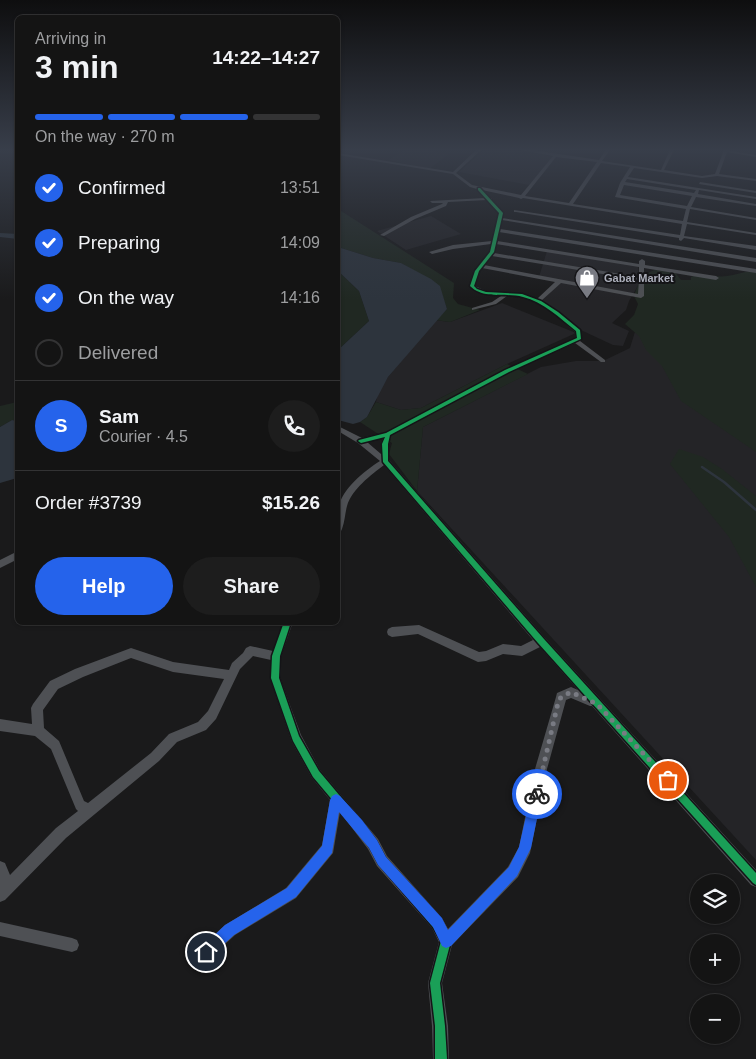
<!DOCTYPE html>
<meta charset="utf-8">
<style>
:root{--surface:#141414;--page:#1d1d1d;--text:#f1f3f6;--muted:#9d9ea0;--line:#333334;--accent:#2563eb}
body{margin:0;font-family:Arial,sans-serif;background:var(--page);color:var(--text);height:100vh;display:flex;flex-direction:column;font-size:19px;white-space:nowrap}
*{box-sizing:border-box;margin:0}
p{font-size:16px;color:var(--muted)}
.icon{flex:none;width:28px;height:28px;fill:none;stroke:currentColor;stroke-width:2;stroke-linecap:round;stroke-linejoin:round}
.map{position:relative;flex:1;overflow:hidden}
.side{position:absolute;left:15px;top:15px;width:325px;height:610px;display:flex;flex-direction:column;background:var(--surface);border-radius:8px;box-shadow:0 1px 4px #0004,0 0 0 1px var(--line)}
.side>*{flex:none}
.tools{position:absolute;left:690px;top:874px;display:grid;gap:10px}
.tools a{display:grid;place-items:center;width:50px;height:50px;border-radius:50%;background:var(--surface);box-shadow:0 1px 4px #0004,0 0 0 1px var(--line);font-size:25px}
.pin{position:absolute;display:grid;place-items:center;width:42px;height:42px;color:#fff;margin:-21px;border:2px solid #fff;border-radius:50%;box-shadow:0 1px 5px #0007}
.courier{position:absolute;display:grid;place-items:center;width:50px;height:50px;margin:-25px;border:4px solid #2563eb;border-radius:50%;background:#fff;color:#222;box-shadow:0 1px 6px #0007}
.head em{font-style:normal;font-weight:800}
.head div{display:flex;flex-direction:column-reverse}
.head{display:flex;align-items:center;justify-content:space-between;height:85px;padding:0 20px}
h1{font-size:32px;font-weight:800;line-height:38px}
.bar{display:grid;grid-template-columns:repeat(4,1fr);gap:8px 5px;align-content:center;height:60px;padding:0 20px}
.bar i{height:6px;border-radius:4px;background:var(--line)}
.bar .active{background:var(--accent)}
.bar p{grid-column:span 4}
.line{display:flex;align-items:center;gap:12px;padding:0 20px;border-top:1px solid var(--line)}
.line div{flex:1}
.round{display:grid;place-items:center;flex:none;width:52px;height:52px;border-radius:26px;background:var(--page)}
ol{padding:0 20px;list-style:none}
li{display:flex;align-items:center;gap:15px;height:55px}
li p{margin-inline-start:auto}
li .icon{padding:5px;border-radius:50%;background:var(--accent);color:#fff;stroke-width:4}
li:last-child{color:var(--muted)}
li i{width:28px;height:28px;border:2px solid var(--line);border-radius:50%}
.primary-button{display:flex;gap:10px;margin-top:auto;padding:10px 20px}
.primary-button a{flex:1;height:58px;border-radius:30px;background:var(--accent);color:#fff;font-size:20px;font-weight:800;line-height:58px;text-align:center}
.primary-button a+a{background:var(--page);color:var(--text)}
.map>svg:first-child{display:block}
.built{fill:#242427}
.green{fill:#202822}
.water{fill:#2d343d}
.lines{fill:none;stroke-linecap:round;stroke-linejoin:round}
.stream{stroke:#2d343d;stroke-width:2.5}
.river{fill:#2d343d;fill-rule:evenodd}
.minor{fill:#4e5054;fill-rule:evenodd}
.cycleway-casing{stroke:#141417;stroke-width:3}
.cycleway{fill:#1a9f57;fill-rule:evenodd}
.route{fill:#2563eb}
.done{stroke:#797b83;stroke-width:5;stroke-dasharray:0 9}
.labels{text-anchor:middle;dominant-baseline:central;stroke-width:4;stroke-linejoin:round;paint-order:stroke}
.far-poi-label{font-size:11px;font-weight:bold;fill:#acafbb;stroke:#141417;text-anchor:start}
</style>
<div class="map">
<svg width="756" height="1059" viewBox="0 0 756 1059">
<rect width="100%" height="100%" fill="#1a1a1b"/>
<path class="built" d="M 404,150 L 426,150 L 449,154 L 429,169 L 389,160 Z
M 484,150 L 516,150 L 554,157 L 529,185 L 459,172 Z
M 431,216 L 461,234 L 406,250 L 377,231 Z
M 547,251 L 638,266 L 639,284 L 629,301 L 626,310 L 612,323 L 629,331 L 623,346 L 613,345 L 583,331 L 542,300 L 560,281 L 539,277 Z
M 756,276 L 756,860 L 417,491 L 423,427 L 541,367 L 576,361 L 603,361 L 630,348 L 638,322 Z
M 502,303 L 576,333 L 507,364 L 421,408 L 401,410 L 376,402 L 378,393 L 388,377 L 435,320 L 450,322 Z"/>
<path class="green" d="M 338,209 L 454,283 L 453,298 L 458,304 L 480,310 L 450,322 L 435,320 L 447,309 L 439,286 L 401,263 L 373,258 L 338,247 Z
M 660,269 L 674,271 L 681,280 L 691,280 L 691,277 C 703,272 715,278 727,276 C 737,275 746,270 756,272 L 756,452 L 681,401 L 662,366 L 646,350 L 639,336 L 625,324 L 634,315 L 638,304 L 634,296 C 639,281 644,271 660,269 Z
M 338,271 L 359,291 L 369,321 L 338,350 Z
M 507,364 L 528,374 L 423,427 L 417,491 L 389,454 L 392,443 L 360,422 L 367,417 L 376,402 L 401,410 L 421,408 Z
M 17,402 L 17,421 L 12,420 L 0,427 L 0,406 Z
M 679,449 L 703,457 L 722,469 L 756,496 L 756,587 L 729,537 L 670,464 Z"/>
<path class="water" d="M 338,247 L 373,258 L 401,263 L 431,279 L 440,286 L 447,309 L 388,377 L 367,417 L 360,422 L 353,424 L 338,420 L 338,350 L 369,321 L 359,291 L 338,271 Z
M 12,420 L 17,421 L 17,478 L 0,483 L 0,427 Z"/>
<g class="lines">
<path class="stream" d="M 702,467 L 724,482 L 756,510"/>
<path class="river" d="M 0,233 L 18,234 L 18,239 L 0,237 Z"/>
<path class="minor" d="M 476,150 L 481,150 L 456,173 L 472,185 L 521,195 L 553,156 L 520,150 L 532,150 L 599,160 L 606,150 L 610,150 L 602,161 L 661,170 L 670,150 L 674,150 L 664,170 L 702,176 L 715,174 L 724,150 L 756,155 L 756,157 L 727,152 L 719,174 L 756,179 L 756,181 L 717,176 L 702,178 L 634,168 L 628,177 L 756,197 L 756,199 L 699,190 L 698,194 L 756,204 L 756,206 L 696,197 L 691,207 L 756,218 L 756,220 L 690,209 L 687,222 L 756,233 L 756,235 L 687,224 L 684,236 L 756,246 L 756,250 L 684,238 L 681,241 L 679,240 L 679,238 L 516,212 L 514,212 L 514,210 L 680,235 L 682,224 L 523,198 L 521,199 L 519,198 L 482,190 L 489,198 L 492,198 L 491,200 L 503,212 L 502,218 L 756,258 L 756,262 L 502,220 L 500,229 L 756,269 L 756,273 L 499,232 L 497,241 L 639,264 L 639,261 L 642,259 L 645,261 L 645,265 L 716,276 L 719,278 L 716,280 L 644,268 L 644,296 L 641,298 L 561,283 L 541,301 L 558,312 L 580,330 L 582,339 L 580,341 L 605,360 L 605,362 L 601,362 L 575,343 L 509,372 L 391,435 L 389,444 L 389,460 L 545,638 L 756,870 L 756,887 L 751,885 L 592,706 L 590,706 L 571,698 L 566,700 L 547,769 L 530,853 L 518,877 L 452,945 L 442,983 L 448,1026 L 449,1059 L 433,1059 L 432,1026 L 428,983 L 439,942 L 432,928 L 377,866 L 368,849 L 340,812 L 333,853 L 296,898 L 235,935 L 211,957 L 206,959 L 201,957 L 199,952 L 201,947 L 225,925 L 286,888 L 322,845 L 330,800 L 312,778 L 292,742 L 270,678 L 271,660 L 253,656 L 240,669 L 216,719 L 206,730 L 177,742 L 159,761 L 66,838 L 5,900 L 0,902 L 0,861 L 5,863 L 10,875 L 56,828 L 78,811 L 76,809 L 51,749 L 35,736 L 0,731 L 0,719 L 32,724 L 31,708 L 33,704 L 50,681 L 75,669 L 131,648 L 173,662 L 229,670 L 232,663 L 243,653 L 246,648 L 250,646 L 273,651 L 283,622 L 293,622 L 281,656 L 280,678 L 301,735 L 320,770 L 362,820 L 378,839 L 387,856 L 442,918 L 448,929 L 508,867 L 519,847 L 535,769 L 556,697 L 557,693 L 571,687 L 578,690 L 540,647 L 522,656 L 503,654 L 486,661 L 478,662 L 418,634 L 392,637 L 388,635 L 387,632 L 388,629 L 392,627 L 419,625 L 479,652 L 486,651 L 503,644 L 521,646 L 533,640 L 384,465 C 371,475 352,489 347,506 C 345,513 345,521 342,529 L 341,531 L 338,532 C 338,524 337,516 338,508 C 343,488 363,472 380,461 L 358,443 L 338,431 L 338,426 L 362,438 L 386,432 L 505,370 L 576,338 L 575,332 C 555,314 535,296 507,296 L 496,304 L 472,310 L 472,308 L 492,302 L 501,296 L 479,293 L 469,286 L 474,271 L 490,252 L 491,244 L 453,249 L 432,254 L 429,252 L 453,245 L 492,241 L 499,213 L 487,200 L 448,202 L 446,206 L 415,219 L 384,236 L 380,235 L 411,217 L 442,204 L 443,203 L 432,203 L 430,201 L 485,198 L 477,189 L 470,187 L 453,174 L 338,155 L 338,153 L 453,172 ZM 556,157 L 597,162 L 569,203 L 525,196 ZM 601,163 L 630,167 L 620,183 L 615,197 L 686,209 L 683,221 L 573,204 ZM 627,179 L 696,190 L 694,193 L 625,182 ZM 624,185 L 692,196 L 687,206 L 620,195 ZM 496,244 L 639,267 L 639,277 L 494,253 ZM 492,256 L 639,280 L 638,294 L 484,265 ZM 482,268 L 555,282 L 537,299 L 522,294 L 486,291 L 475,286 L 480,271 ZM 383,438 L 381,444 L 381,454 L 367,442 ZM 131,658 L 173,672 L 224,679 L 208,711 L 198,722 L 169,734 L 151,753 L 88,803 L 84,801 L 59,741 L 44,728 L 43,710 L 58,689 L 83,677 Z
M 700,182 L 756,191 L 756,193 L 699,184 Z
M 18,551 L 18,559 L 0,568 L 0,560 Z
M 0,922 L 72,938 L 77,940 L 79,945 L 77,950 L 72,952 L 0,936 Z"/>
<defs>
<path id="cycleway" d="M 478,188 L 480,188 L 503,213 L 494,252 L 479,271 L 474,286 L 477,289 L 486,292 L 522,294 L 541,301 L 558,312 L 580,330 L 581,339 L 509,372 L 390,435 L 388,444 L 388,461 L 544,639 L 756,873 L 756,885 L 753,883 L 538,643 L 383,462 L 382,444 L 385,437 L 361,443 L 358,441 L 359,440 L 386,433 L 505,370 L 577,338 L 576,331 C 560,318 543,302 523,297 C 505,292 484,300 470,286 L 475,271 L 490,252 L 499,213 L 478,190 Z
M 284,622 L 291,622 L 280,656 L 279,678 L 299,736 L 319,771 L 361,821 L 376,841 L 385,858 L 441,919 L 451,941 L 440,983 L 445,1026 L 447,1059 L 435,1059 L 435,1026 L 430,983 L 441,941 L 433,927 L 379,864 L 370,847 L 355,827 L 313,777 L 293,741 L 271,678 L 272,656 Z"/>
</defs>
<use href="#cycleway" class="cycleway-casing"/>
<use href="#cycleway" class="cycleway"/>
</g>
<linearGradient id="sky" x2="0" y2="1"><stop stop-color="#0e0e0f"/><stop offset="0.5" stop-color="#383e4a"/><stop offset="1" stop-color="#383e4a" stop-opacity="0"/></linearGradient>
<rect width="756" height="299" fill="url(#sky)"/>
<path class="route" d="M 537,789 L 541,790 L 542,794 L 531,848 L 517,876 L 451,946 L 446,948 L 442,946 L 433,927 L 378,865 L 369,848 L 339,812 L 332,853 L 296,897 L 234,935 L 211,956 L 206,958 L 202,956 L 200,952 L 202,947 L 225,925 L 287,888 L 322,846 L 330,800 L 332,796 L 336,794 L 340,796 L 362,820 L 377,840 L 386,857 L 442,918 L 448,930 L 509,867 L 519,847 L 531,794 L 533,790 Z"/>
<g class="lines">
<path class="done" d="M 537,794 L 558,703 L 561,697 L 571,692 L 597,704 L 668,780"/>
</g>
<defs>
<symbol id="shop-pin" viewBox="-11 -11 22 30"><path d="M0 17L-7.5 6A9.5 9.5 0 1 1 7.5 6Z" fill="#797b83" stroke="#141417"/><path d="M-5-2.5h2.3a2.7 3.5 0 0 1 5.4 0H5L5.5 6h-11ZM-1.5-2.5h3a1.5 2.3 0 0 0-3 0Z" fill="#fff"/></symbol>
</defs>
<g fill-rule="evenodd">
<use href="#shop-pin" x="573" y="264" width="28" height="38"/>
</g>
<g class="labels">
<g class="far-poi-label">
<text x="604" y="278">Gabat Market</text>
</g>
</g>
</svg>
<div class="tools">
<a><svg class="icon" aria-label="layers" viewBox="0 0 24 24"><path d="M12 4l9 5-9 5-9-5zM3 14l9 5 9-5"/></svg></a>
<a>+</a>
<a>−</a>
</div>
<div class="pin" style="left:668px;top:780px;background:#ea580c"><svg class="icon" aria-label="bag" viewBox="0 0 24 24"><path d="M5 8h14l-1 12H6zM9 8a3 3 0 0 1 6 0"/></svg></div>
<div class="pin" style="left:206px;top:952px;background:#1f2937"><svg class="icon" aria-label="home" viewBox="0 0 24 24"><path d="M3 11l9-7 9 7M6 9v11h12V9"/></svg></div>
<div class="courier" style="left:537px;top:794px"><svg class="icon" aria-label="bike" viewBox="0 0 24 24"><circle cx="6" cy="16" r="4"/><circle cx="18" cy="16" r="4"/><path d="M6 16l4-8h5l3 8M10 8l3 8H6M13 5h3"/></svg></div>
<section class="side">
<div class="head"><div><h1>3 min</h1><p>Arriving in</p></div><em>14:22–14:27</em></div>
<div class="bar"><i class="active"></i><i class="active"></i><i class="active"></i><i></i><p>On the way · 270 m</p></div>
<ol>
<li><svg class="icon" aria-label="check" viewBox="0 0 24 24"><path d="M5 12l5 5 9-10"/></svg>Confirmed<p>13:51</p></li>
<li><svg class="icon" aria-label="check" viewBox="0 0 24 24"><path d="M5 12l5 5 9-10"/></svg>Preparing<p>14:09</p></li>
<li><svg class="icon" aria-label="check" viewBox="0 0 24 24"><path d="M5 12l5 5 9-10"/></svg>On the way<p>14:16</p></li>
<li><i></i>Delivered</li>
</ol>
<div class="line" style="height:90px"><b class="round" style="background:var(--accent);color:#fff">S</b><div><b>Sam</b><p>Courier · 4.5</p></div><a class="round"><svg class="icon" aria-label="phone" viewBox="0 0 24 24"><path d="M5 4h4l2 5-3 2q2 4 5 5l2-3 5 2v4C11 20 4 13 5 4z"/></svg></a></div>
<div class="line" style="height:65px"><div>Order #3739</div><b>$15.26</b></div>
<div class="primary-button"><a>Help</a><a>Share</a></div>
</section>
</div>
